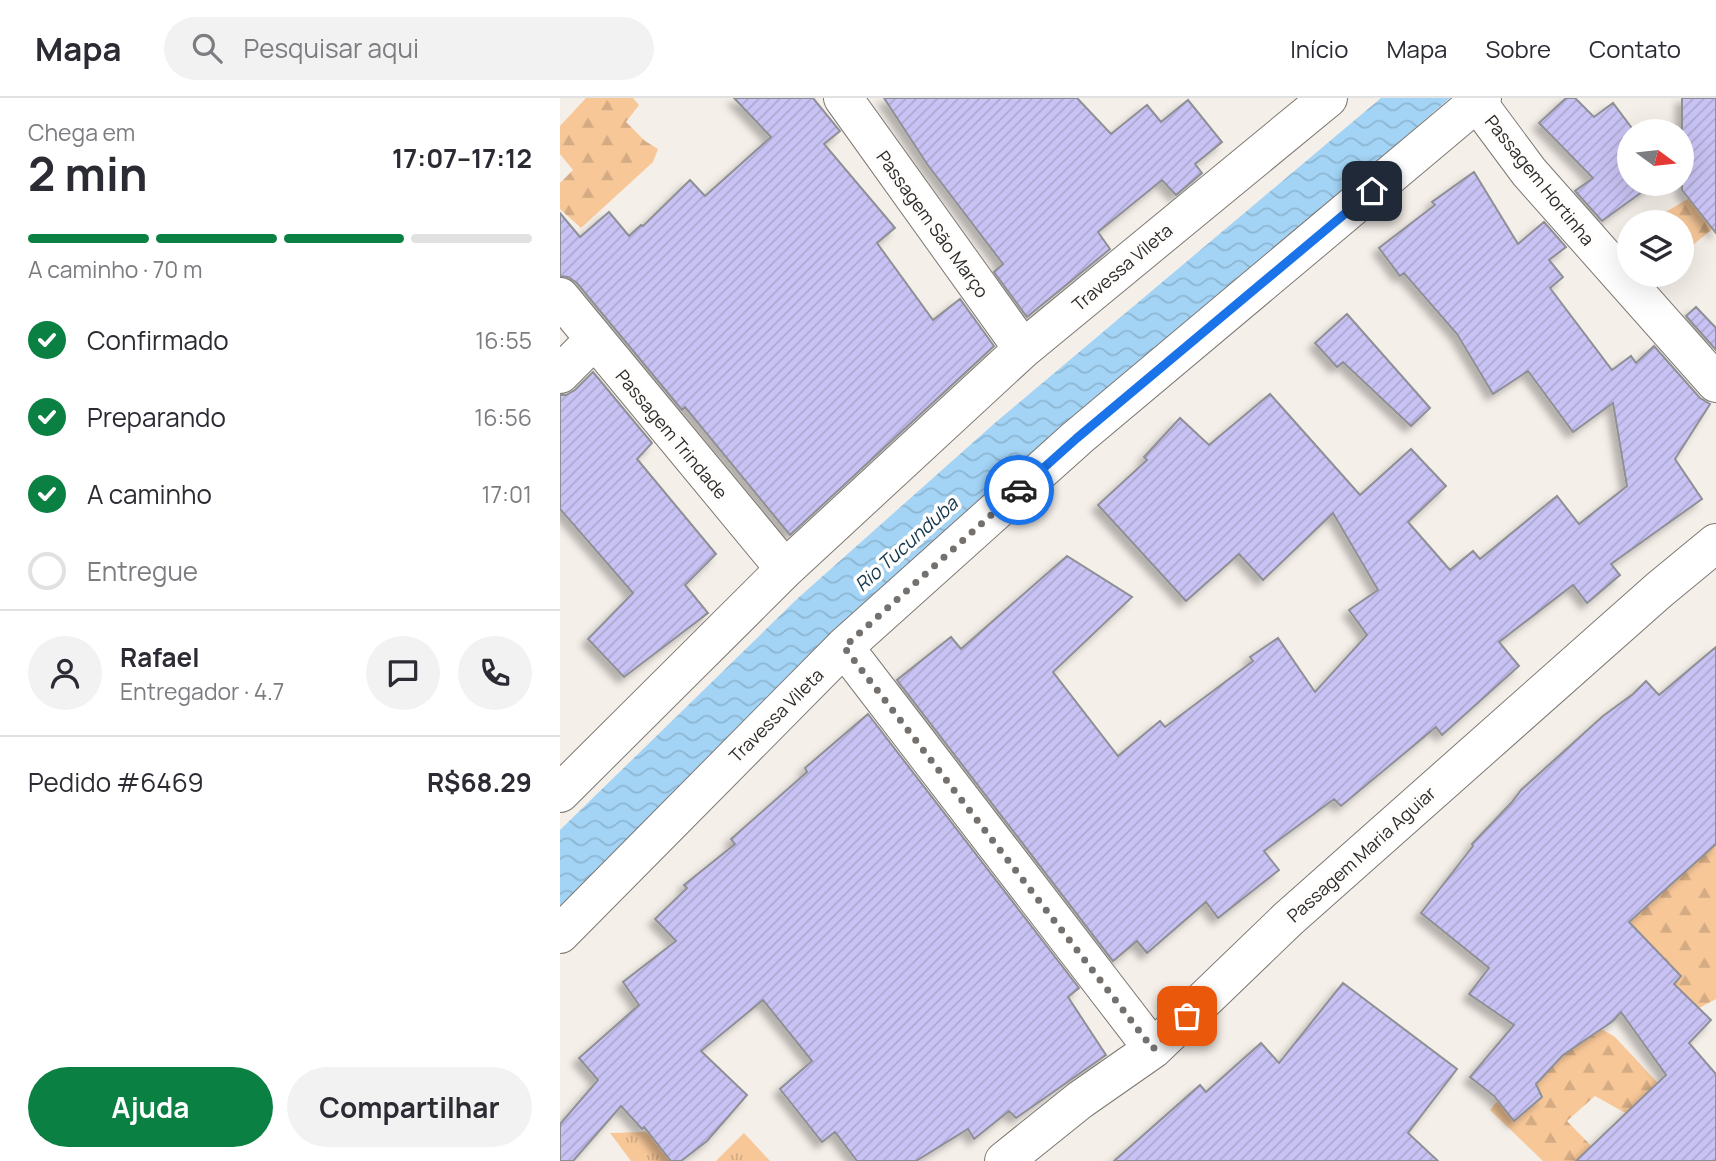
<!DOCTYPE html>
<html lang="pt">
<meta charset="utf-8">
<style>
:root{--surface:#fff;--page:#f2f2f3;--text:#2b2b33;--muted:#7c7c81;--line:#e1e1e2;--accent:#0b8043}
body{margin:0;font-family:Manrope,sans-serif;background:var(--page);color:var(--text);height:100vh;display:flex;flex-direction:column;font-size:26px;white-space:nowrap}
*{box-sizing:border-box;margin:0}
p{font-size:23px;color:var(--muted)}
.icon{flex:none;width:38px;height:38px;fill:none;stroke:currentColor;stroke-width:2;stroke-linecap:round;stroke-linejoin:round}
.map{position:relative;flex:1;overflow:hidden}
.side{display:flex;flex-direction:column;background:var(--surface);width:560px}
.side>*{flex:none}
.needle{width:46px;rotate:105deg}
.tools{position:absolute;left:1057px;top:21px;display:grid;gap:14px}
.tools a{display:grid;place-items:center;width:77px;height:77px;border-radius:50%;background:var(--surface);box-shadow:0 7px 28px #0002;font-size:35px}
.pin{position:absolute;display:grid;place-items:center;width:60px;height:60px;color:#fff;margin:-30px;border-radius:14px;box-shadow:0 4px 10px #0006}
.courier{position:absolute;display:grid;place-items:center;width:70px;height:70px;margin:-35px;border:5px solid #1a73e8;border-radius:50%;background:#fff;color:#222;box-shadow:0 2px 9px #0007}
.headline em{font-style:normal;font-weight:700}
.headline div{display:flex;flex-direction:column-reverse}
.headline{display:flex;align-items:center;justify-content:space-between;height:119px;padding:0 28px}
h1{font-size:46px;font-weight:700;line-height:52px}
.bar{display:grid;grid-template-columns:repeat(4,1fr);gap:10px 7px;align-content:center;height:84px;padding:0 28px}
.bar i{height:9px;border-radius:5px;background:var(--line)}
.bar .current{background:var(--accent)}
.bar p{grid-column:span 4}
.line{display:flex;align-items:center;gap:18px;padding:0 28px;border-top:2px solid var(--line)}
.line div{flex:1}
.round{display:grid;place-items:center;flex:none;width:74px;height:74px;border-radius:37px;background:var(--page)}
ol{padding:0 28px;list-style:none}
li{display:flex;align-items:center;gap:21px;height:77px}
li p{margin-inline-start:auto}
li .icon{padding:7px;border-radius:50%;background:var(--accent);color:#fff;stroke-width:4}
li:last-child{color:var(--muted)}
li i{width:38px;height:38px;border:4px solid var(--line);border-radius:50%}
.cta{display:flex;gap:14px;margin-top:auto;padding:14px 28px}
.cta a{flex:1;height:80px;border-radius:42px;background:var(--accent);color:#fff;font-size:28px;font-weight:700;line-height:80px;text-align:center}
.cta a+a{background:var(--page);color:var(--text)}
header{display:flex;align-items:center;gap:42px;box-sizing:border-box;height:98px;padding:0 35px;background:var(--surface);border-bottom:2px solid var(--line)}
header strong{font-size:33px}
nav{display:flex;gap:38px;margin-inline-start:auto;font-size:24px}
.search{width:490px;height:63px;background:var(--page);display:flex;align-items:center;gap:18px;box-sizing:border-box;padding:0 24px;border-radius:38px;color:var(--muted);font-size:26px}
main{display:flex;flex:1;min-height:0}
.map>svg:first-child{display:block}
.grass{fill:url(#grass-tufts)}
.forest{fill:url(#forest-firs)}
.water{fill:url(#water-waves)}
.building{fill:url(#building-hatch);stroke:#8f8f96;stroke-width:2;filter:url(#shadow)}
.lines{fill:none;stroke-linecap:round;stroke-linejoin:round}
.minor-casing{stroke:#7e7873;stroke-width:40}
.minor{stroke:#fff;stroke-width:38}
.done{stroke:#74706d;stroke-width:7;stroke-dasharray:0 12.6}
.route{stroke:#1a73e8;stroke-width:9}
.labels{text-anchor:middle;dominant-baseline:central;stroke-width:7;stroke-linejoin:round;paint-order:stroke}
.street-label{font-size:18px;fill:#2e2c2a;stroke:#fefdfc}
.water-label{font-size:19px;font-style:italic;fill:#10364c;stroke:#fefdfc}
</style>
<header>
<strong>Mapa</strong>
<div class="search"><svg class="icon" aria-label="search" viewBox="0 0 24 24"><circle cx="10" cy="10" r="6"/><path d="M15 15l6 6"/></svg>Pesquisar aqui</div>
<nav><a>Início</a><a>Mapa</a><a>Sobre</a><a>Contato</a></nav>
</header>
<main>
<section class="side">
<div class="headline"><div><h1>2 min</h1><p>Chega em</p></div><em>17:07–17:12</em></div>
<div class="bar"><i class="current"></i><i class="current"></i><i class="current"></i><i></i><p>A caminho · 70 m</p></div>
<ol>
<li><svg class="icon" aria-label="check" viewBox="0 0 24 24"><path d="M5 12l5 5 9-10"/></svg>Confirmado<p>16:55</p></li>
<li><svg class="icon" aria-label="check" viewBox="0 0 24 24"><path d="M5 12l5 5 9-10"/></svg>Preparando<p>16:56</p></li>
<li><svg class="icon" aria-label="check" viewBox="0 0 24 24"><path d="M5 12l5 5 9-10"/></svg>A caminho<p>17:01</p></li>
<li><i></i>Entregue</li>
</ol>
<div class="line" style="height:126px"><a class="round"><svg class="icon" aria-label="person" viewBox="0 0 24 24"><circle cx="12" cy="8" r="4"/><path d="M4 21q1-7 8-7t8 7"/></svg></a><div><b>Rafael</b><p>Entregador · 4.7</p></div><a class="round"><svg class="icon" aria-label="chat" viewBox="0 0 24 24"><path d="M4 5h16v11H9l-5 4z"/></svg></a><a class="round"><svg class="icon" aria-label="phone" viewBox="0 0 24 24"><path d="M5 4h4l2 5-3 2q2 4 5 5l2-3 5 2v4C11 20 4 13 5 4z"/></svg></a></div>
<div class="line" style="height:91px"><div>Pedido #6469</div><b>R$68.29</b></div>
<div class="cta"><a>Ajuda</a><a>Compartilhar</a></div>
</section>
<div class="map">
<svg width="1156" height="1063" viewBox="0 0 1156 1063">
<defs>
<pattern id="grass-tufts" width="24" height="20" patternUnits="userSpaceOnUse" patternTransform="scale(1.75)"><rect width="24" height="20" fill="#f7c798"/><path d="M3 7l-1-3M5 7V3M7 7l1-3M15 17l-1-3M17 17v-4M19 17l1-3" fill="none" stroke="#d4ab83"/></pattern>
<pattern id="forest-firs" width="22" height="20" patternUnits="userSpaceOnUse" patternTransform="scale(1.75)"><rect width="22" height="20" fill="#f7c798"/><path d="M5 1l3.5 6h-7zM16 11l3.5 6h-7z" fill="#d4ab83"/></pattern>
<pattern id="water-waves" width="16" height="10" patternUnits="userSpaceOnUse" patternTransform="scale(1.75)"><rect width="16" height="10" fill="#a3d4f5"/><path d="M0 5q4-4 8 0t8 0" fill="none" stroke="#8db6d2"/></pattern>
<pattern id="building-hatch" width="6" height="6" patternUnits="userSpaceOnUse" patternTransform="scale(1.75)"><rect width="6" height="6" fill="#c8c3f4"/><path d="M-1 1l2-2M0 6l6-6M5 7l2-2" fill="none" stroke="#aca8d1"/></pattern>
<filter id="shadow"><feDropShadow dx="-6" dy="6" stdDeviation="3.5" flood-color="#0004"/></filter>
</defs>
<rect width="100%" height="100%" fill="#f5efe9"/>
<path class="grass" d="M 86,1034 L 120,1063 L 71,1063 L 50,1035 Z
M 184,1035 L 210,1063 L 156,1063 Z"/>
<path class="forest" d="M 26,0 L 73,0 L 79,7 L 66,24 L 85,43 L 98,51 L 93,64 L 21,130 L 0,111 L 0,85 L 13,72 L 0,56 L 0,28 Z
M 1156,84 L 1156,128 L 1122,156 L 1122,124 L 1089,124 Z
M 1156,742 L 1156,901 L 1130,915 L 1046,811 Z
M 1011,913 L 1055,939 L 1110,998 L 1078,1022 L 1035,998 L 1007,1023 L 1046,1063 L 983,1063 L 930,1012 Z"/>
<path class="water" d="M 821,0 L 890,0 L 306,504 L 0,808 L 0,732 L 237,501 L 436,324 Z"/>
<path class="building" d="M 174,0 L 253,0 L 280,33 L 264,46 L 335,130 L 317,145 L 373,222 L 400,201 L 434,248 L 230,437 L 125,309 L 122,312 L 17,185 L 8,179 L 0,178 L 0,115 L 20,139 L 49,114 L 69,138 L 81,127 L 83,128 L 130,82 L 145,98 L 211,39 Z
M 324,0 L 517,0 L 551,36 L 587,7 L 601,24 L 628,2 L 662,44 L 635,66 L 642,75 L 616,97 L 602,82 L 538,134 L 550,151 L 467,219 L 434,174 L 443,166 L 367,66 Z
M 1006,0 L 1015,0 L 1034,19 L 1053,5 L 1074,33 L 1069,33 L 1069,86 L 1093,86 L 1042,123 L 1015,93 L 1033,80 L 979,25 Z
M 1122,0 L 1156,0 L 1156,135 L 1122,92 Z
M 914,74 L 958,146 L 984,124 L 1006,149 L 989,162 L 1003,179 L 990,190 L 1052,272 L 1071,258 L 1076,265 L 1094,248 L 1140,300 L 1150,306 L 1115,361 L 1142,401 L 1051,466 L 1060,477 L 1027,505 L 1013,487 L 939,544 L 959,568 L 882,637 L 876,629 L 781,708 L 774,701 L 704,753 L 719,772 L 658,820 L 646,804 L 587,855 L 577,843 L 553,863 L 337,582 L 391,539 L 401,551 L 507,458 L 572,499 L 493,574 L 558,658 L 600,623 L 605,629 L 693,563 L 690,559 L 718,540 L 755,594 L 807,537 L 789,512 L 818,492 L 773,415 L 703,482 L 679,456 L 626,503 L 538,407 L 587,362 L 584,359 L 620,320 L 649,347 L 710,296 L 800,397 L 851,351 L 886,388 L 848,424 L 890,472 L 913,453 L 920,461 L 997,398 L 1019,426 L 1067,388 L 1053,305 L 1013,334 L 968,273 L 933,296 L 897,236 L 844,175 L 840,178 L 819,150 L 875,107 L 872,104 Z
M 1136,209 L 1156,230 L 1156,252 L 1126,218 Z
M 787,216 L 870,310 L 851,328 L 783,264 L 777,269 L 755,245 Z
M 33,274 L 92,345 L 77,361 L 156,456 L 125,487 L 148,515 L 64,579 L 28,541 L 73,495 L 0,411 L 0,297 L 6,297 L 15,292 Z
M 1156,549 L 1156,746 L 1069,824 L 1121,878 L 1114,886 L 1151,922 L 1129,945 L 1156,976 L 1156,1063 L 1016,1063 L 1106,977 L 1061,914 L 1053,923 L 1003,957 L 976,986 L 982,999 L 954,1023 L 934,998 L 910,979 L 954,927 L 909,896 L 929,870 L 861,815 L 913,748 L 912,746 L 952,704 L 961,692 L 1043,618 L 1073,596 L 1086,583 L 1099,597 Z
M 308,616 L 519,890 L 508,899 L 546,957 L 456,1020 L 449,1013 L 414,1041 L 408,1031 L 356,1063 L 297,1063 L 275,1034 L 262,1044 L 220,991 L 252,963 L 203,902 L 141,953 L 187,997 L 147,1043 L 121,1063 L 111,1063 L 84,1029 L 82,1031 L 61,1008 L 13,1063 L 0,1063 L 0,1026 L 38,982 L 19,960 L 79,907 L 63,884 L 116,843 L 95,821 L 127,790 L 124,787 L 175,746 L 171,741 L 247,674 L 245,670 Z
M 783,885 L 897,971 L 848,1035 L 878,1063 L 554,1063 L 640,987 L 646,994 L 701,945 L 719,965 Z"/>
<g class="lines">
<defs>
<path id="minor" d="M 283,0 L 463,251
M 917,4 L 969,74 L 1156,285
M 0,199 L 225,471
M 0,276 L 34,242
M 284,549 L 593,951
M 0,695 L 225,471 L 463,251 L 768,0
M 0,836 L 284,549 L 517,340 L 922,0
M 444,1063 L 520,1002 L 593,951 L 728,821 L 1099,492 L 1156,445"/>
</defs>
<use href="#minor" class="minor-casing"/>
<use href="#minor" class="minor"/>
</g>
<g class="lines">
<path class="done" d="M 459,392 L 284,549 L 593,951 L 627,918"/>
<path class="route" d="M 459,392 L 517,340 L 812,93"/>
</g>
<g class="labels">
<g class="street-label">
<text transform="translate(980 82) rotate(51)">Passagem Hortinha</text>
<text transform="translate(373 126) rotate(54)">Passagem São Março</text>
<text transform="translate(562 169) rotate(-40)">Travessa Vileta</text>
<text transform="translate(112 336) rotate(50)">Passagem Trindade</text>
<text transform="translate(216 617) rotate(-45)">Travessa Vileta</text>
<text transform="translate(801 756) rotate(-42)">Passagem Maria Aguiar</text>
</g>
<g class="water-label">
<text transform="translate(346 446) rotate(-42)">Rio Tucunduba</text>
</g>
</g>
</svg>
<div class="tools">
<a><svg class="needle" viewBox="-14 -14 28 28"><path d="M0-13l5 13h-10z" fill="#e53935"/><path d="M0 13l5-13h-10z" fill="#7c7c81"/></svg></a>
<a><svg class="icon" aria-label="layers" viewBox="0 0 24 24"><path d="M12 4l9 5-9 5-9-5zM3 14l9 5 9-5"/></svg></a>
</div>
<div class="pin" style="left:627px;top:918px;background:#ea580c"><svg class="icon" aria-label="bag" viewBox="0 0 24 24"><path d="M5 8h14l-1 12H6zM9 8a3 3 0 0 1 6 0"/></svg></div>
<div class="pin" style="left:812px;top:93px;background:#1f2937"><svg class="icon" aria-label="home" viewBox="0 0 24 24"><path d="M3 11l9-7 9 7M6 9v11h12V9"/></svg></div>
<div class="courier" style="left:459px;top:392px"><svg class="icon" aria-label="car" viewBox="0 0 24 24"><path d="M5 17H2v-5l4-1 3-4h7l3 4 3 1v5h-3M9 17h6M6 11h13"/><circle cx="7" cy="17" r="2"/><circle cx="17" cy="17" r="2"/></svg></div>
</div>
</main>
